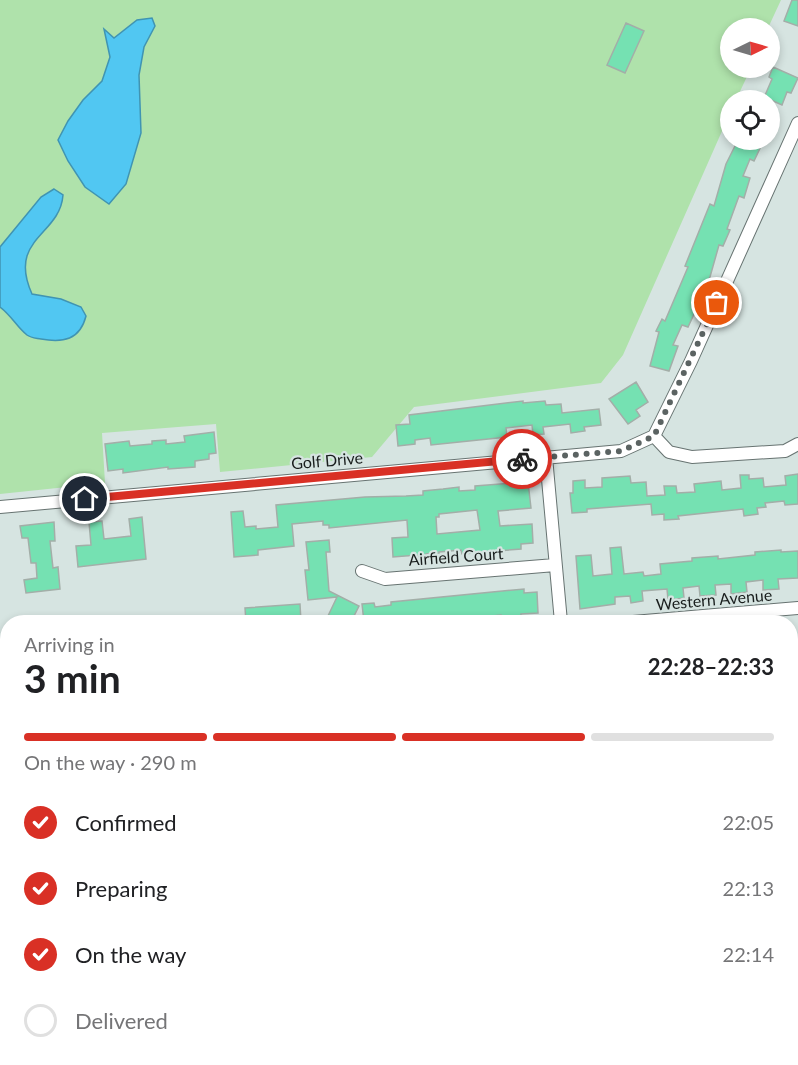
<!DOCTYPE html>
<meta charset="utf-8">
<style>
:root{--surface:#fff;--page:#f2f2f2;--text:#202124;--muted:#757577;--line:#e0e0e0;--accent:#d93025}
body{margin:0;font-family:Lato,sans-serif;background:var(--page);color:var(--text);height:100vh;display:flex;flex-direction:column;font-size:22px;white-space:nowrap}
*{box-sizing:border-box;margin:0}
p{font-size:20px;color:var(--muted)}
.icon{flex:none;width:33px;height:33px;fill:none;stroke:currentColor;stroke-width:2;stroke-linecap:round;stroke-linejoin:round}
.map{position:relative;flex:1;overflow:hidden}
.sheet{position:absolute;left:0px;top:615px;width:798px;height:450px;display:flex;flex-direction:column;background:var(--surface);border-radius:24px 24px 0 0;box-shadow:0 3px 9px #0003}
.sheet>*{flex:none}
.needle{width:39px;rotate:85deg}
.controls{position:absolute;left:720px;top:18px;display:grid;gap:12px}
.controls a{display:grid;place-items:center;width:60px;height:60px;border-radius:50%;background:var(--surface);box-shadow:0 3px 9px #0003;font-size:30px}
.pin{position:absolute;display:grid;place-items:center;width:51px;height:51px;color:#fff;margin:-26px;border:3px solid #fff;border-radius:50%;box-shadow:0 2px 6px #0007}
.courier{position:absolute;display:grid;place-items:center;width:60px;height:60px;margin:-30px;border:4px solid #d93025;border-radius:50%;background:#fff;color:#222;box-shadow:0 2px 8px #0007}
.overview em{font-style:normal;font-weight:700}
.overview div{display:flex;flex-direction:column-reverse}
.overview{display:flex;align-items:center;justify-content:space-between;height:102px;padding:0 24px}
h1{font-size:39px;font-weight:700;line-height:45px}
.bar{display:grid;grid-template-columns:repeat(4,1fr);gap:9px 6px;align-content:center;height:72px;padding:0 24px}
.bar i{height:8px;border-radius:4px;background:var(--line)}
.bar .current{background:var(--accent)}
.bar p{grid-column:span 4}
ol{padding:0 24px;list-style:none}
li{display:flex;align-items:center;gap:18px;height:66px}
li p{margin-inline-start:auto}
li .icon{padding:6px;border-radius:50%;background:var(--accent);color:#fff;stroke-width:4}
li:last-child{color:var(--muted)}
li i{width:33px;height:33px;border:3px solid var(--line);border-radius:50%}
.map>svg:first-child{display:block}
.green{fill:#afe2ab}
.water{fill:#51c7f2;stroke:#4094b2;stroke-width:1.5}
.building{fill:#75e1b2;stroke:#a3aea8;stroke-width:1.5;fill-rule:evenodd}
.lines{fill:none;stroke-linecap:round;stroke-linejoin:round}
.minor-casing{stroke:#677371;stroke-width:14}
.minor{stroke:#fff;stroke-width:12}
.done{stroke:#5b6362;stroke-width:6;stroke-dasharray:0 10.8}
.route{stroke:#d93025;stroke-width:8}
.labels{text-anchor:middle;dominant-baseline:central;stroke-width:4.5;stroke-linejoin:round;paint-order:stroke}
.street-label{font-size:16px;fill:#191e1d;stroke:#d6e4e1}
</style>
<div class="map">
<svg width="798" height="1065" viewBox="0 0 798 1065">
<rect width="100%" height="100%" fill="#d6e4e1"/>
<path class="green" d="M 0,0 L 781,0 L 768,28 L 730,28 L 730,68 L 751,68 L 736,100 L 730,100 L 730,113 L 623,355 L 601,383 L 414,407 L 372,457 L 220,472 L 216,424 L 102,433 L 105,483 L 0,494 Z"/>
<path class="water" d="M 152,18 L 155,26 L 144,47 L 139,75 L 141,133 L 126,184 L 109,204 L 85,187 L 68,161 L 58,140 L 68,121 L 83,100 L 102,81 L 110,57 L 104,29 L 114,38 L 137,20 Z
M 54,189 L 63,195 C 60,236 7,238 32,294 L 61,299 L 81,307 L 86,316 C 80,340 63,343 41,339 C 36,338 31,338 27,335 C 17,327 11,315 0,307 L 0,247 L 41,197 Z"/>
<path class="building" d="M 792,0 L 798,0 L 798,26 L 784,21 Z
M 626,23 L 644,31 L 625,73 L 607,65 Z
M 773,67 L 798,78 L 791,93 L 787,92 L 782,105 L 771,100 L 763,100 L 772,79 L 769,77 Z
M 738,140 L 754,140 L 762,144 L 754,161 L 750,159 L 743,176 L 750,178 L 744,198 L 739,196 L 727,229 L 730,230 L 723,246 L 719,245 L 708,284 L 688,327 L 682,325 L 673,345 L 678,346 L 669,371 L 650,366 L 659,332 L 656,331 L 662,319 L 665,321 L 688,267 L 685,266 L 710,204 L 714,206 L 726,164 Z
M 636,382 L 648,402 L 636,410 L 640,416 L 628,424 L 609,399 Z
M 523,401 L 523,403 L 545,401 L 546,405 L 561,404 L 562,413 L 599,409 L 601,425 L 584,427 L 585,431 L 571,433 L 570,424 L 543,427 L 544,434 L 533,435 L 532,425 L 506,428 L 507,437 L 431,445 L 430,438 L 415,440 L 415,444 L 398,446 L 396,425 L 410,424 L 409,415 Z
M 214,432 L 216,453 L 209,454 L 209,459 L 195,461 L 195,467 L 168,469 L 168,467 L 123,473 L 123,469 L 108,471 L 105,444 L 129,441 L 130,446 L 152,444 L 152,441 L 166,440 L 166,444 L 185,442 L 184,436 Z
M 798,474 L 798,504 L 785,505 L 784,501 L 765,503 L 766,507 L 757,508 L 758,514 L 744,516 L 743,509 L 678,516 L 679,519 L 664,520 L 664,514 L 652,515 L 651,504 L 587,509 L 587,512 L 572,513 L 570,493 L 573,493 L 573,481 L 585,480 L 585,488 L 602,487 L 602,478 L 630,476 L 631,483 L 646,482 L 647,496 L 665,495 L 664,486 L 676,486 L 677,493 L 695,492 L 694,484 L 721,481 L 722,490 L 741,488 L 740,475 L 749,475 L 749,479 L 763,478 L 764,487 L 786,485 L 785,476 Z
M 528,482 L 531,508 L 498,511 L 500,526 L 532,524 L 533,543 L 521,544 L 521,549 L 462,554 L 461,550 L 439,552 L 439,553 L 426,554 L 426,557 L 418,558 L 418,555 L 393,557 L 392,538 L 408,537 L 407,520 L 329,528 L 329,525 L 323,525 L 323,521 L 292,524 L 294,546 L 258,550 L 258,555 L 234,557 L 231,512 L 243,511 L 245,527 L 256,526 L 256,529 L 278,527 L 276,505 L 365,497 L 406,496 L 423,495 L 423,491 L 443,489 L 459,487 L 459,491 L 475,490 L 475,486 ZM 477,510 L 480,530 L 437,534 L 436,517 L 439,517 L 439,514 Z
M 142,517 L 146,559 L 78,567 L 76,546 L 91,545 L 89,522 L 102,521 L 104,539 L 131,536 L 129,519 Z
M 54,522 L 55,541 L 50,541 L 53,568 L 58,567 L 60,589 L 26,593 L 24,580 L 37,578 L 36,563 L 31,563 L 28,538 L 22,538 L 20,526 Z
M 329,540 L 330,552 L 326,552 L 329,591 L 359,606 L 351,622 L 337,622 L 327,618 L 337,597 L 308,600 L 305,570 L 309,570 L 306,542 Z
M 621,547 L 624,574 L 643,572 L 644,576 L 661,574 L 660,564 L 692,561 L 692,558 L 718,556 L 718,559 L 755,555 L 755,552 L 781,550 L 781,552 L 798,551 L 798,578 L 778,579 L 779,589 L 763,590 L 763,580 L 746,582 L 747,592 L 731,594 L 731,584 L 715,585 L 716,595 L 700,596 L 699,586 L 683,588 L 684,598 L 668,600 L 667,589 L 642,591 L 643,601 L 631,603 L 630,596 L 615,597 L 615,604 L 580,609 L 576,556 L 591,555 L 593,576 L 612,574 L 610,548 Z
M 524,589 L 524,593 L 537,592 L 538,613 L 521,614 L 521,619 L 501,621 L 501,615 L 433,622 L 364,622 L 362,604 L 374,603 L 375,607 L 391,605 L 391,602 Z
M 300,604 L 301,622 L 246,622 L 245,608 Z"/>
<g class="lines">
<defs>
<path id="minor" d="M 654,436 L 691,361 L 798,123
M 654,436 L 669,452 L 692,457 L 785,451 L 798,444
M 546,457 L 561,622
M 0,507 L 621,451 L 654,436
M 362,571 L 385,579 L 555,565
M 633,622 L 798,608
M 0,680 L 8,679
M 790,919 L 798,918
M 0,988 L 8,988
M 52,1058 L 53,1065
M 115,1058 L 116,1065
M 232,1058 L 233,1065
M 349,1058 L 350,1065
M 464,1058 L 464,1065
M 529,1058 L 529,1065
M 598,1058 L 599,1065
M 671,1058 L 671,1065
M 732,1058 L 732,1065"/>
</defs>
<use href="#minor" class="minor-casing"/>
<use href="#minor" class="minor"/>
</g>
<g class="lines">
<path class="done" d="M 522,459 L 621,451 L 654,436 L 717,303"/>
<path class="route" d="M 85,499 L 522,459"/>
</g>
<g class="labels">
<g class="street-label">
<text transform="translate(327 460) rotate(-5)">Golf Drive</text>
<text transform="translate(456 556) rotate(-4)">Airfield Court</text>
<text transform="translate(714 599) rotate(-5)">Western Avenue</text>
</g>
</g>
</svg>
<div class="controls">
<a><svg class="needle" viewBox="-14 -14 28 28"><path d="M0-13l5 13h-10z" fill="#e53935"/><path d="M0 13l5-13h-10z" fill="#757577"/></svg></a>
<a><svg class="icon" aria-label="locate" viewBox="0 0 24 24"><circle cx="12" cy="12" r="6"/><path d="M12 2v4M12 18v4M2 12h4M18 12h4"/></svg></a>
</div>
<div class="pin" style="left:717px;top:303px;background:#ea580c"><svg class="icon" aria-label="bag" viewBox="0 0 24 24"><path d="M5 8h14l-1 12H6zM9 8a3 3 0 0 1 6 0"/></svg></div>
<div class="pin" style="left:85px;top:499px;background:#1f2937"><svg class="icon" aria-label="home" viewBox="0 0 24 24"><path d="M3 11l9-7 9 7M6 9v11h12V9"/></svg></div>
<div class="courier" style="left:522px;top:459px"><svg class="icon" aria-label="bike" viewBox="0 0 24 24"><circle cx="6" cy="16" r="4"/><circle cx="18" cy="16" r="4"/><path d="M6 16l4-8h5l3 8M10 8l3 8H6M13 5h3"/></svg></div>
<section class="sheet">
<div class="overview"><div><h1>3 min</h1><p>Arriving in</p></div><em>22:28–22:33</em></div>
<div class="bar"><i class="current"></i><i class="current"></i><i class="current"></i><i></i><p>On the way · 290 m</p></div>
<ol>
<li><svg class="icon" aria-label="check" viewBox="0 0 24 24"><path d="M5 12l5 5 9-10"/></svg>Confirmed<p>22:05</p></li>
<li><svg class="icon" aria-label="check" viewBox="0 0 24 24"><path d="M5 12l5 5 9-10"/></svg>Preparing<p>22:13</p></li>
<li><svg class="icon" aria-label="check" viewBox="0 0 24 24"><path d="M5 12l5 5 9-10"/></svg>On the way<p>22:14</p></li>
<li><i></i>Delivered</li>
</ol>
</section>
</div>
